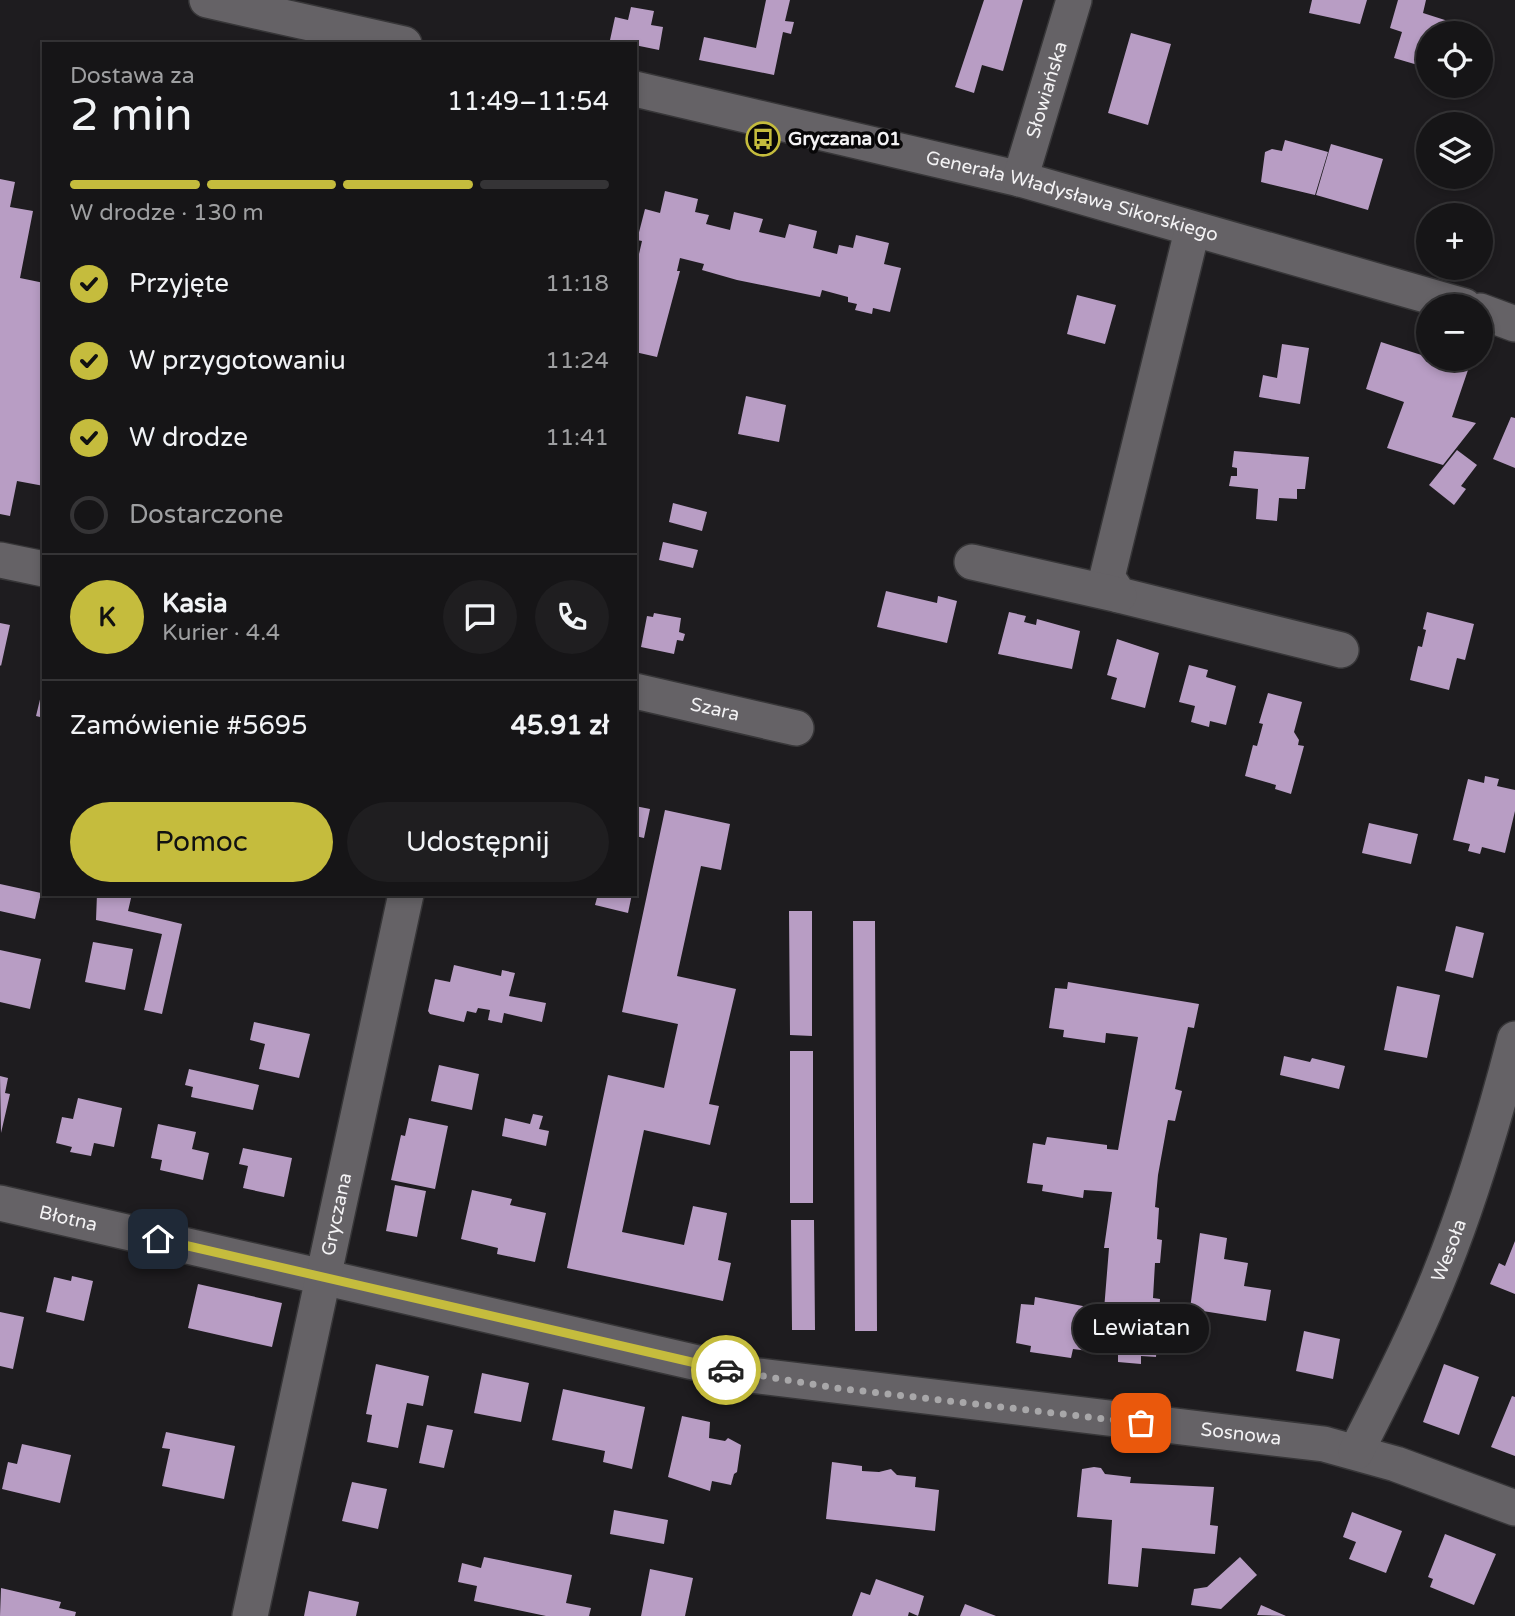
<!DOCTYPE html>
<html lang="pl">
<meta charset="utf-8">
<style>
:root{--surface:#161517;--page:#1f1e20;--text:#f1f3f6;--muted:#9e9fa1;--line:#353436;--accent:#c5bc3d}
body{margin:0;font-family:"Varela Round",sans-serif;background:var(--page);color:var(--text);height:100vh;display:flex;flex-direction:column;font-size:26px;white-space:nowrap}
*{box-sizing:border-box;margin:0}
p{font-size:23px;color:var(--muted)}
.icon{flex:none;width:38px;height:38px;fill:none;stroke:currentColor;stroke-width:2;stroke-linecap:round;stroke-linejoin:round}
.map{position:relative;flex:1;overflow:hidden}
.sheet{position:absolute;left:42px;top:42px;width:595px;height:854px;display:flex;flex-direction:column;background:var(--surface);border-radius:0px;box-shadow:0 4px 10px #0003,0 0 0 2px var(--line)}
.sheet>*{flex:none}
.tools{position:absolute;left:1416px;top:21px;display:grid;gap:14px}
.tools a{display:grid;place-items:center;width:77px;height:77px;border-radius:50%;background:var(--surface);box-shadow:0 4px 10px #0003,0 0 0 2px var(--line);font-size:35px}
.pin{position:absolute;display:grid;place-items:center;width:60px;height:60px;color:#fff;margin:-30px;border-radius:14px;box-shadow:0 4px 10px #0006}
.courier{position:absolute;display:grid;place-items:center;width:70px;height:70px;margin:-35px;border:5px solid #c5bc3d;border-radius:50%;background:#fff;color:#222;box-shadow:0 2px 9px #0007}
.bubble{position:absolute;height:49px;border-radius:24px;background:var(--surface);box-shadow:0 4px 10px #0003,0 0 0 2px var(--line);font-size:23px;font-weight:600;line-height:49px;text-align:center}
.summary em{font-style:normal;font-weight:600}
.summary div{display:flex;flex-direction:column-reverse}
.summary{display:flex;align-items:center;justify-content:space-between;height:119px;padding:0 28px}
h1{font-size:46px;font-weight:600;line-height:52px}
.bar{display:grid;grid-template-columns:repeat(4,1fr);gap:10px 7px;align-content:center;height:84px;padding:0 28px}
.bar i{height:9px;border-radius:5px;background:var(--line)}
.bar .selected{background:var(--accent)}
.bar p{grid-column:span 4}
.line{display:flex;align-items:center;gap:18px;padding:0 28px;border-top:2px solid var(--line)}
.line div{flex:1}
.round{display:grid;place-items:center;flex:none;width:74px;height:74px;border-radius:37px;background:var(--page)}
ol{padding:0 28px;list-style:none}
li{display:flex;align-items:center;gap:21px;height:77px}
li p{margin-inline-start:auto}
li .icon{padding:7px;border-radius:50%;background:var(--accent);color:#111;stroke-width:4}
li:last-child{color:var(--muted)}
li i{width:38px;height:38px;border:4px solid var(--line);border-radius:50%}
.cta{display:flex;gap:14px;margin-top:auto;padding:14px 28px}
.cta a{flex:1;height:80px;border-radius:42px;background:var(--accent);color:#111;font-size:28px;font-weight:600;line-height:80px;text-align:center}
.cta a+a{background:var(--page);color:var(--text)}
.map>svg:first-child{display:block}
.building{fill:#b89dc4}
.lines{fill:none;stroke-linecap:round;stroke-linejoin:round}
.minor-casing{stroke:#373638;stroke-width:38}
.minor{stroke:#656266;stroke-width:35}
.done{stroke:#a8a7a9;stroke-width:7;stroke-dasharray:0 12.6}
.route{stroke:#c5bc3d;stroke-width:9}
.labels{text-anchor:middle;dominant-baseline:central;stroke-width:7;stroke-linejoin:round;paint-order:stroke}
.street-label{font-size:19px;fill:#f3f2f4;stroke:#080708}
.poi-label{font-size:19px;font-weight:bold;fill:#f3f2f4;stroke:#080708;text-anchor:start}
</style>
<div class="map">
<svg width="1515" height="1616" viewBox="0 0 1515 1616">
<rect width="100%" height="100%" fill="#1e1c1f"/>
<path class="building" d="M 766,0 L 790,0 L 785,21 L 794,22 L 791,34 L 783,32 L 774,75 L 699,60 L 704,37 L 756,48 Z
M 984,0 L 1023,0 L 1003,71 L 982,65 L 974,93 L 955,87 Z
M 1312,0 L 1367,0 L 1360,24 L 1309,13 Z
M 1398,0 L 1426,0 L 1423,13 L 1448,21 L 1445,33 L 1428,33 L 1428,68 L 1394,58 L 1402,32 L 1390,28 Z
M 631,7 L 654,11 L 651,25 L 663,27 L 659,50 L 610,40 L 615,17 L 628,20 Z
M 1131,33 L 1171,44 L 1148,125 L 1108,113 Z
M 1285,140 L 1328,152 L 1315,195 L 1261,182 L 1265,152 L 1272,149 L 1282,151 Z
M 1331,144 L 1383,159 L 1368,210 L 1316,195 Z
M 0,179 L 15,182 L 10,207 L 33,211 L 20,278 L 44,283 L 44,486 L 17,481 L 10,516 L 0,514 Z
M 665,191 L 698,199 L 695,212 L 709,215 L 706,224 L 730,230 L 734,212 L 763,219 L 759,232 L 785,238 L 789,224 L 817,231 L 813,248 L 837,254 L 839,245 L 853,248 L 856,235 L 889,243 L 884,264 L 901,268 L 890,312 L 873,308 L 872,314 L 855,310 L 857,304 L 848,302 L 848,297 L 822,290 L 820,297 L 737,280 L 702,270 L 704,264 L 680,258 L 677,271 L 680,271 L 657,357 L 635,352 L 635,256 L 639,254 L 642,241 L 637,240 L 645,209 L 660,213 Z
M 1077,295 L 1116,305 L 1105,344 L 1067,334 Z
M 1381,342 L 1468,370 L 1452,417 L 1476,423 L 1443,465 L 1387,448 L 1404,402 L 1366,389 Z
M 1282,344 L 1309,348 L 1300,404 L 1259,397 L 1263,375 L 1277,378 Z
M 746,396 L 786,405 L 779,442 L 738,434 Z
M 1511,417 L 1515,418 L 1515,468 L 1493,459 Z
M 1457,450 L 1477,465 L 1461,486 L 1466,489 L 1454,505 L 1429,485 Z
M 1234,451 L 1309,457 L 1305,489 L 1297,489 L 1297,499 L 1279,498 L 1277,521 L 1256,519 L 1258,489 L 1229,486 L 1231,476 L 1237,476 L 1237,468 L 1232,467 Z
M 673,503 L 707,512 L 702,531 L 669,522 Z
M 663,542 L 698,550 L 693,568 L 659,560 Z
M 886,591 L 937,603 L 938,596 L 957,601 L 947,643 L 877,627 Z
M 1009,612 L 1026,616 L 1024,622 L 1036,625 L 1037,619 L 1080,631 L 1072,669 L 998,654 Z
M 1427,612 L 1474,624 L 1465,660 L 1457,658 L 1449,690 L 1410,680 L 1418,646 L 1422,647 L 1426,630 L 1423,629 Z
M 654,613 L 681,618 L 679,632 L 685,634 L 683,641 L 677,640 L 674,654 L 641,647 L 647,616 L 653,617 Z
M 0,623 L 10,625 L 1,666 L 0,665 Z
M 1117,639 L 1159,653 L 1145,708 L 1111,699 L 1117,678 L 1107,675 Z
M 1189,665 L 1208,670 L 1206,677 L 1236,686 L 1226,725 L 1210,721 L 1209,727 L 1191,722 L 1195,706 L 1179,702 Z
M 43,687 L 44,687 L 44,718 L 36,716 Z
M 1268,693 L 1302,702 L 1294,732 L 1299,740 L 1298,745 L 1304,746 L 1291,794 L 1275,789 L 1276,785 L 1245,776 L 1253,745 L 1257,746 L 1263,724 L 1259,723 Z
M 1485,776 L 1499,779 L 1497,786 L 1515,790 L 1515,811 L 1505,853 L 1482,847 L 1480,854 L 1468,851 L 1470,844 L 1453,840 L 1468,779 L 1484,783 Z
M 635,806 L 650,809 L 644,838 L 635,836 Z
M 665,810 L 730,824 L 721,870 L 701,866 L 677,976 L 736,989 L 709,1104 L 719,1106 L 710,1145 L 644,1130 L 622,1232 L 684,1245 L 693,1206 L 727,1213 L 718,1260 L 731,1263 L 723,1301 L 567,1268 L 608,1075 L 664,1088 L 678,1024 L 622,1012 Z
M 1369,823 L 1418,834 L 1411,864 L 1362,853 Z
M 0,884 L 41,893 L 35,919 L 0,911 Z
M 97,894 L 132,894 L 128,911 L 182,924 L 162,1014 L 144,1010 L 162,934 L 96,920 Z
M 598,894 L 632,894 L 628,913 L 595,905 Z
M 789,911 L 812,911 L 812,1036 L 790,1035 Z
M 853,921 L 875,921 L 877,1331 L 855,1331 Z
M 1456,926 L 1484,933 L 1473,978 L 1445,971 Z
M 93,942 L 133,949 L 125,990 L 85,982 Z
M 0,950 L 41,959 L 30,1009 L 0,1002 Z
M 454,965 L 501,976 L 502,970 L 515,973 L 509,996 L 546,1003 L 542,1022 L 504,1013 L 502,1023 L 488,1020 L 490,1010 L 478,1008 L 476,1013 L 467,1011 L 464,1022 L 430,1014 L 428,1011 L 435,979 L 450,982 Z
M 1068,982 L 1199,1004 L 1194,1028 L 1188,1027 L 1175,1089 L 1182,1091 L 1175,1121 L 1168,1120 L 1158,1175 L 1155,1207 L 1159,1208 L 1157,1239 L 1162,1240 L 1160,1263 L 1155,1263 L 1153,1298 L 1160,1299 L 1156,1357 L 1141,1356 L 1141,1364 L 1118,1362 L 1118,1355 L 1073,1349 L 1071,1358 L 1030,1352 L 1031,1346 L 1016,1343 L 1021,1304 L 1034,1305 L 1035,1297 L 1104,1310 L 1109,1248 L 1104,1248 L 1112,1192 L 1084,1190 L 1083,1198 L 1042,1191 L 1043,1185 L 1027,1183 L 1033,1143 L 1045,1145 L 1047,1137 L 1107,1145 L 1107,1149 L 1118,1150 L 1138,1037 L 1106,1033 L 1105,1043 L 1063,1037 L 1064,1030 L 1049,1028 L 1055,988 L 1067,989 Z
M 1397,986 L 1440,995 L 1427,1058 L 1384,1050 Z
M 254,1022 L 310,1034 L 299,1078 L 259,1069 L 265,1044 L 250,1040 Z
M 790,1051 L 813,1051 L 813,1203 L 790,1203 Z
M 1284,1056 L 1310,1062 L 1312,1058 L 1345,1066 L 1339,1089 L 1280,1075 Z
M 439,1065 L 479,1074 L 472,1110 L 431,1101 Z
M 189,1069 L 259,1085 L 253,1110 L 191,1097 L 193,1087 L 185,1085 Z
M 0,1076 L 8,1078 L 5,1093 L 10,1094 L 1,1133 Z
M 78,1098 L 122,1108 L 114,1147 L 94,1143 L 91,1156 L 70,1152 L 72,1147 L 56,1143 L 62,1117 L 73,1119 Z
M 533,1114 L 543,1116 L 539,1129 L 549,1131 L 546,1146 L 502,1136 L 505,1118 L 530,1124 Z
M 409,1118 L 448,1126 L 435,1189 L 391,1180 L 401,1135 L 405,1136 Z
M 158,1124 L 196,1132 L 192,1149 L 209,1153 L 203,1180 L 160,1170 L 162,1160 L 151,1158 Z
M 243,1148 L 292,1158 L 284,1197 L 243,1188 L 248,1166 L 239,1164 Z
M 395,1185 L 426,1191 L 417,1237 L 386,1231 Z
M 472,1190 L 512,1199 L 510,1205 L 546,1213 L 535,1262 L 497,1254 L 498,1248 L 461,1239 Z
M 791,1220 L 814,1220 L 815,1330 L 792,1330 Z
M 1200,1233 L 1227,1238 L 1224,1259 L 1248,1263 L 1244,1286 L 1271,1290 L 1266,1321 L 1190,1309 Z
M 1515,1241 L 1515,1294 L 1490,1284 L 1499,1263 L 1505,1266 Z
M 72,1276 L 93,1281 L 84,1321 L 46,1312 L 54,1277 L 71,1281 Z
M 198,1284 L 282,1303 L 272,1347 L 188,1328 Z
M 0,1312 L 24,1317 L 13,1369 L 0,1366 Z
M 1304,1331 L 1340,1339 L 1333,1379 L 1296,1371 Z
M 376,1364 L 429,1376 L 423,1406 L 407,1403 L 398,1448 L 367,1442 L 372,1415 L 366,1414 Z
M 1444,1364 L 1479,1377 L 1459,1435 L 1423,1422 Z
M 482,1373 L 529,1383 L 521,1422 L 474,1413 Z
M 563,1389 L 645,1407 L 632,1469 L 603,1462 L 605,1451 L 552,1440 Z
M 1512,1396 L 1515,1397 L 1515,1456 L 1491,1447 Z
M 682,1416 L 710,1422 L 709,1438 L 725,1441 L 728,1438 L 741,1445 L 737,1472 L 734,1474 L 731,1485 L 712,1481 L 710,1491 L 668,1477 Z
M 427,1425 L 453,1430 L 444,1468 L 419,1463 Z
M 166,1432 L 235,1446 L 224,1499 L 162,1486 L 170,1449 L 162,1448 Z
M 22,1444 L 71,1455 L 60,1503 L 2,1489 L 8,1462 L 17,1464 Z
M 832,1462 L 862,1466 L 862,1471 L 879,1472 L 891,1469 L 897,1475 L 916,1477 L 915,1487 L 939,1490 L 935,1531 L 826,1519 Z
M 1094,1467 L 1101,1468 L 1105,1474 L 1131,1477 L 1130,1483 L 1214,1487 L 1210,1525 L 1218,1526 L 1215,1554 L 1142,1548 L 1138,1587 L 1108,1584 L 1112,1520 L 1077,1517 L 1082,1469 Z
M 352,1482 L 387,1489 L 378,1529 L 342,1521 Z
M 614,1510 L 668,1520 L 664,1544 L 610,1534 Z
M 1352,1512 L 1402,1531 L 1386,1573 L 1349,1559 L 1356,1542 L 1343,1537 Z
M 1445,1534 L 1496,1554 L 1474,1605 L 1430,1587 L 1433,1579 L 1428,1577 Z
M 484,1557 L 572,1575 L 566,1603 L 591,1608 L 589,1616 L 546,1616 L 474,1601 L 477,1586 L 458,1582 L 462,1563 L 481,1568 Z
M 1240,1557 L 1257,1575 L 1221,1609 L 1191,1605 L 1194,1589 L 1207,1587 Z
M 650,1569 L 693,1578 L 685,1616 L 641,1616 Z
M 876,1579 L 924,1596 L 918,1616 L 909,1612 L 908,1616 L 852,1616 L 861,1592 L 870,1595 Z
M 1,1588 L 61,1602 L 59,1608 L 76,1612 L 75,1616 L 0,1616 Z
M 309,1591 L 359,1602 L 356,1616 L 304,1616 Z
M 965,1604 L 996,1616 L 960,1616 Z
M 1261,1605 L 1286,1616 L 1257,1615 Z"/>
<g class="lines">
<defs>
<g id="minor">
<path d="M 207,0 L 404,44"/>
<path id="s1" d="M 635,89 L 1020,179 L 1464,306"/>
<path id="s2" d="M 1020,179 L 1074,0"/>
<path d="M 1192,231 L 1107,577 L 1119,595 L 1341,650"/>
<path d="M 1480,311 L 1515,324"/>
<path d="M 0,560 L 44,569"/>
<path d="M 972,562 L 1119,595"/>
<path id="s3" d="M 635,691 L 796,728"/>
<path id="s4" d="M 0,1203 L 750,1375 L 1324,1444 L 1396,1464 L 1515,1508"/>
<path id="s5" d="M 1356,1452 C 1381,1402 1407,1353 1428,1303 C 1465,1218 1492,1128 1515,1039"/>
<path id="s6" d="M 250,1616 L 406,894"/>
</g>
</defs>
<use href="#minor" class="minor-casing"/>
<use href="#minor" class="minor"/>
</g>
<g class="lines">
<path class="done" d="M 726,1370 L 836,1388 L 1141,1423"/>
<path class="route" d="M 158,1239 L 726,1370"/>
</g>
<defs>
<symbol id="bus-ring" viewBox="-11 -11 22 22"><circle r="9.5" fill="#080708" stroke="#c5bc3d" stroke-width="1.5"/><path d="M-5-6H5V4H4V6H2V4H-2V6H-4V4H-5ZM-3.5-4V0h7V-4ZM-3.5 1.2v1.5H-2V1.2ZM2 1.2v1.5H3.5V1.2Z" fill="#c5bc3d"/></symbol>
</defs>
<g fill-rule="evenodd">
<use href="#bus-ring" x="744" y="120" width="38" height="38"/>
</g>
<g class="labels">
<g class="street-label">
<text stroke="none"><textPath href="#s2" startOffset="93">Słowiańska</textPath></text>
<text stroke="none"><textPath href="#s1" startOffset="450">Generała Władysława Sikorskiego</textPath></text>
<text stroke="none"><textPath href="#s3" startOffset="82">Szara</textPath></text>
<text stroke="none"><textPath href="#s6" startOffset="411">Gryczana</textPath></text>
<text stroke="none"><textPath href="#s4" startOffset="70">Błotna</textPath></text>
<text stroke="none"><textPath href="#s5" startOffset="222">Wesoła</textPath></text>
<text stroke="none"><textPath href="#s4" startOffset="1264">Sosnowa</textPath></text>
</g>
<g class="poi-label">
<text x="788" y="139">Gryczana 01</text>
</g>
</g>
</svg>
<div class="tools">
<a><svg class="icon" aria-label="locate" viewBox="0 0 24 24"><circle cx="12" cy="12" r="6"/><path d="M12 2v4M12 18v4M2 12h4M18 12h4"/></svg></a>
<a><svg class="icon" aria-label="layers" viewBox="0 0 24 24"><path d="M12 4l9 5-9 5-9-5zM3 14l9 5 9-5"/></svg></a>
<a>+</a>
<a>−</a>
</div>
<div class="pin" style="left:1141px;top:1423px;background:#ea580c"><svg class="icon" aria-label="bag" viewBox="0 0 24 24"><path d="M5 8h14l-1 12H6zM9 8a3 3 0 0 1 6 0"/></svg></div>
<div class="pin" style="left:158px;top:1239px;background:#1f2937"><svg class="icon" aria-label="home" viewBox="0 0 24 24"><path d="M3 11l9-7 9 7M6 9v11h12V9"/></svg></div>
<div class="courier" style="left:726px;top:1370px"><svg class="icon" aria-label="car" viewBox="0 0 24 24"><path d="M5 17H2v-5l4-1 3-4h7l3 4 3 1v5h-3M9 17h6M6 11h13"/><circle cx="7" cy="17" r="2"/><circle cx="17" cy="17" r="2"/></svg></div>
<div class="bubble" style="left:1073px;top:1304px;width:136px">Lewiatan</div>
<section class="sheet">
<div class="summary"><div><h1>2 min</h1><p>Dostawa za</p></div><em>11:49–11:54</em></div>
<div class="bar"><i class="selected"></i><i class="selected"></i><i class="selected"></i><i></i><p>W drodze · 130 m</p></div>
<ol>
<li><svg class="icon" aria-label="check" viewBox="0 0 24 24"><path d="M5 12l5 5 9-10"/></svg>Przyjęte<p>11:18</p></li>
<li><svg class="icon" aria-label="check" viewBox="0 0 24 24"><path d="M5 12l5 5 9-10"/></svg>W przygotowaniu<p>11:24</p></li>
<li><svg class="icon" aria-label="check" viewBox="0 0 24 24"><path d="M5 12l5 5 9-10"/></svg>W drodze<p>11:41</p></li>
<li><i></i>Dostarczone</li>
</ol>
<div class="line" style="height:126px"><b class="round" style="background:var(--accent);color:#111">K</b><div><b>Kasia</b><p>Kurier · 4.4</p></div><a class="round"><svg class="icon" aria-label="chat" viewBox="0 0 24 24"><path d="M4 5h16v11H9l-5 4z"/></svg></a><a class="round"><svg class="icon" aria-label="phone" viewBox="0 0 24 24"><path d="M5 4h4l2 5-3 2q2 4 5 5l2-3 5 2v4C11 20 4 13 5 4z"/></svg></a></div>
<div class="line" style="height:91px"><div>Zamówienie #5695</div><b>45.91 zł</b></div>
<div class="cta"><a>Pomoc</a><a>Udostępnij</a></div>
</section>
</div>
